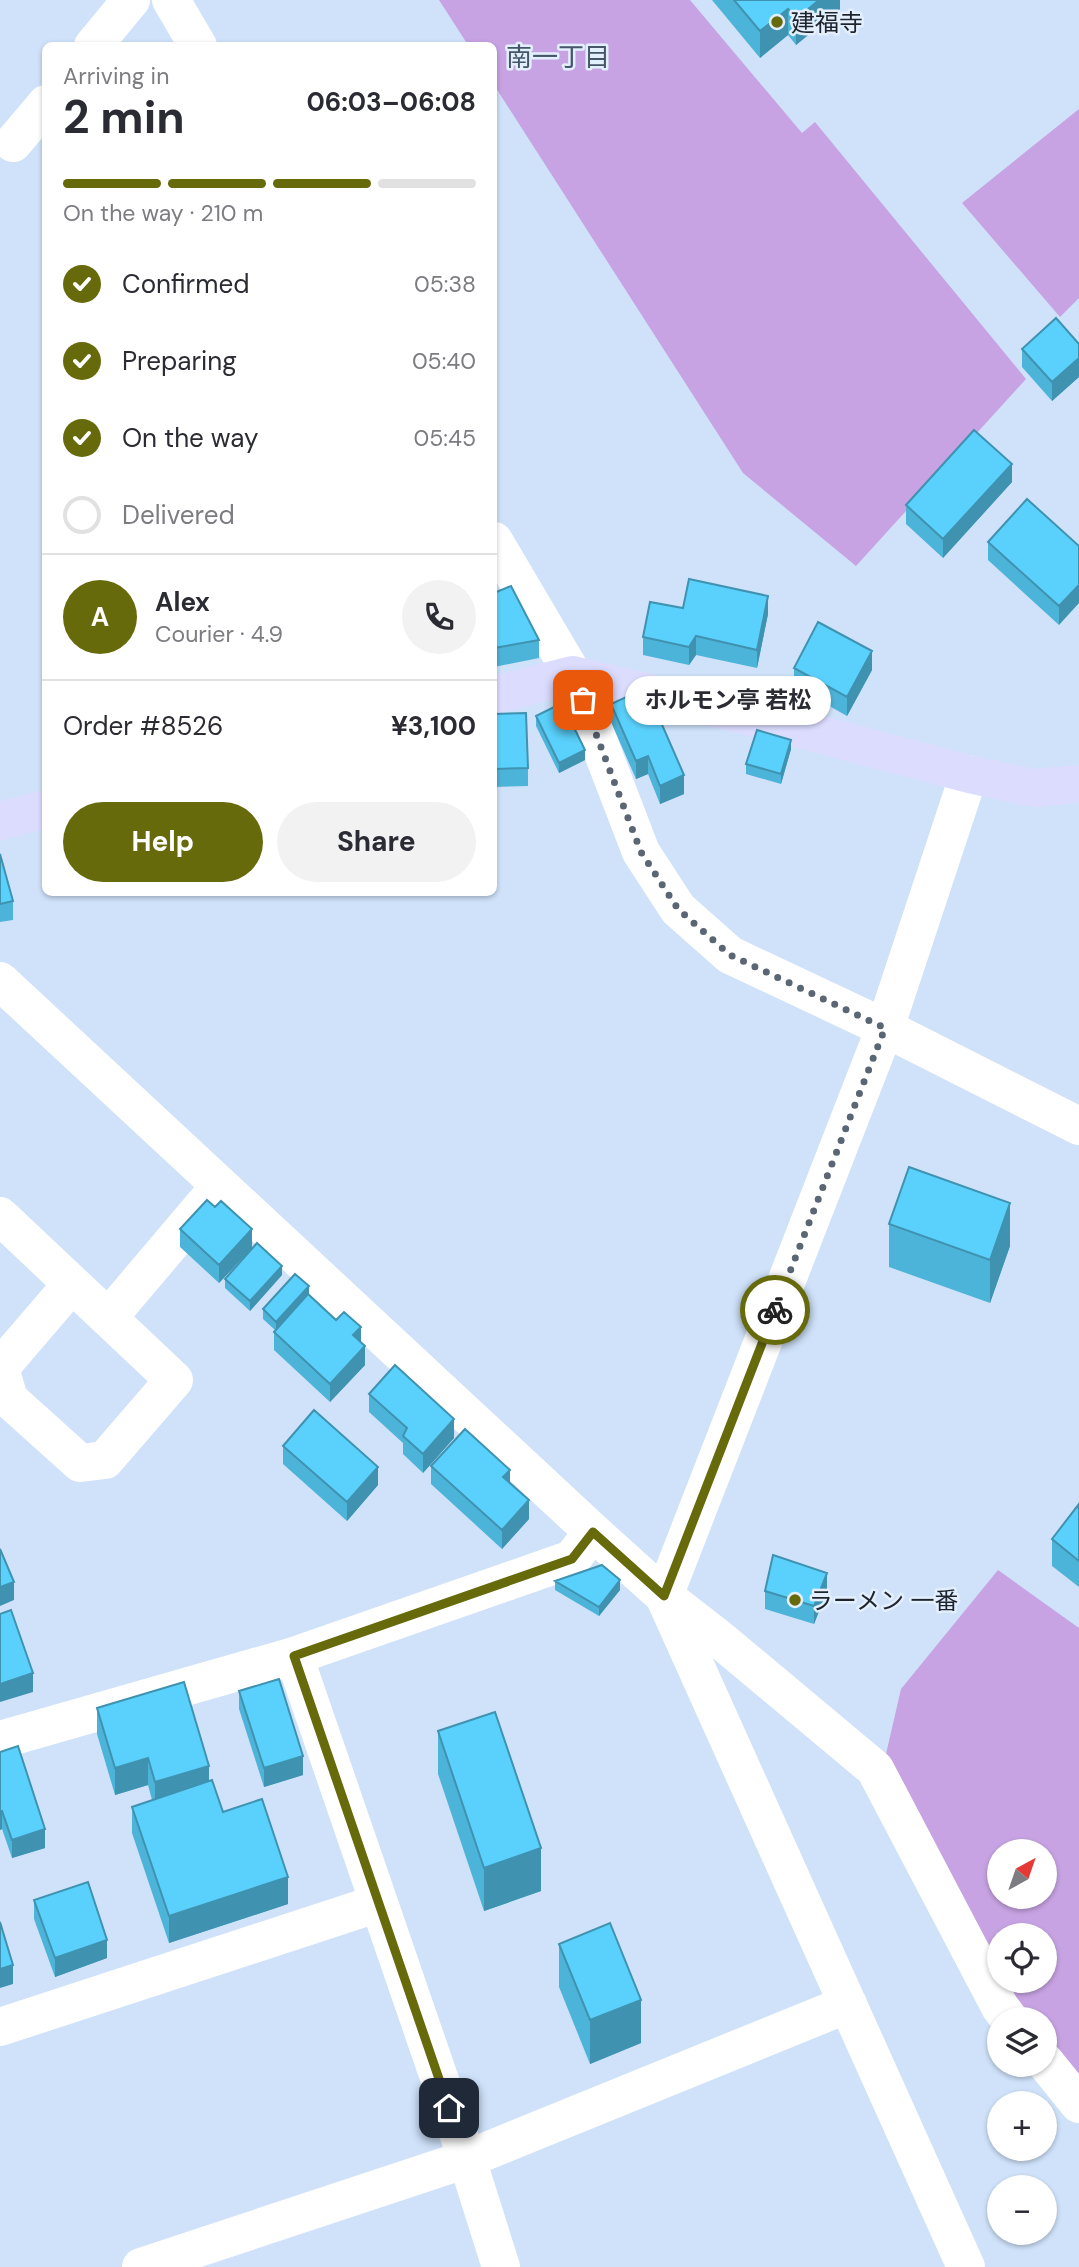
<!DOCTYPE html>
<meta charset="utf-8">
<style>
:root{--surface:#fff;--page:#f2f2f3;--text:#2b2b33;--muted:#7c7c81;--line:#e1e1e2;--accent:#666a0b}
body{margin:0;font-family:"DM Sans","Noto Sans JP",sans-serif;background:var(--page);color:var(--text);height:100vh;display:flex;flex-direction:column;font-size:26px;white-space:nowrap}
*{box-sizing:border-box;margin:0}
p{font-size:23px;color:var(--muted)}
.icon{flex:none;width:38px;height:38px;fill:none;stroke:currentColor;stroke-width:2;stroke-linecap:round;stroke-linejoin:round}
.map{position:relative;flex:1;overflow:hidden}
.drawer{position:absolute;left:42px;top:42px;width:455px;height:854px;display:flex;flex-direction:column;background:var(--surface);border-radius:10px;box-shadow:0 2px 5px #0004}
.drawer>*{flex:none}
.needle{width:46px;rotate:40deg}
.controls{position:absolute;left:987px;top:1839px;display:grid;gap:14px}
.controls a{display:grid;place-items:center;width:70px;height:70px;border-radius:50%;background:var(--surface);box-shadow:0 2px 5px #0004;font-size:35px}
.pin{position:absolute;display:grid;place-items:center;width:60px;height:60px;color:#fff;margin:-30px;border-radius:14px;box-shadow:0 4px 10px #0006}
.courier{position:absolute;display:grid;place-items:center;width:70px;height:70px;margin:-35px;border:5px solid #666a0b;border-radius:50%;background:#fff;color:#222;box-shadow:0 2px 9px #0007}
.bubble{position:absolute;height:49px;border-radius:24px;background:var(--surface);box-shadow:0 2px 5px #0004;font-size:23px;font-weight:700;line-height:49px;text-align:center}
.headline em{font-style:normal;font-weight:700}
.headline div{display:flex;flex-direction:column-reverse}
.headline{display:flex;align-items:center;justify-content:space-between;height:119px;padding:0 21px}
h1{font-size:46px;font-weight:700;line-height:52px}
.bar{display:grid;grid-template-columns:repeat(4,1fr);gap:10px 7px;align-content:center;height:84px;padding:0 21px}
.bar i{height:9px;border-radius:5px;background:var(--line)}
.bar .on{background:var(--accent)}
.bar p{grid-column:span 4}
.line{display:flex;align-items:center;gap:18px;padding:0 21px;border-top:2px solid var(--line)}
.line div{flex:1}
.round{display:grid;place-items:center;flex:none;width:74px;height:74px;border-radius:37px;background:var(--page)}
ol{padding:0 21px;list-style:none}
li{display:flex;align-items:center;gap:21px;height:77px}
li p{margin-inline-start:auto}
li .icon{padding:7px;border-radius:50%;background:var(--accent);color:#fff;stroke-width:4}
li:last-child{color:var(--muted)}
li i{width:38px;height:38px;border:4px solid var(--line);border-radius:50%}
.cta{display:flex;gap:14px;margin-top:auto;padding:14px 21px}
.cta a{flex:1;height:80px;border-radius:42px;background:var(--accent);color:#fff;font-size:28px;font-weight:700;line-height:80px;text-align:center}
.cta a+a{background:var(--page);color:var(--text)}
.map>svg:first-child{display:block}
.green{fill:#c7a3e3;fill-rule:evenodd}
.lines{fill:none;stroke-linecap:round;stroke-linejoin:round}
.street{stroke:#fff;stroke-width:38}
.secondary{stroke:#dcdcff;stroke-width:38}
.wall{fill:#4db4d9}
.shaded-wall{fill:#3f92b0}
.building{fill:#5ad1fc;stroke:#3f92b0;stroke-width:2}
.done{stroke:#5b6675;stroke-width:7;stroke-dasharray:0 12.6}
.route{stroke:#666a0b;stroke-width:9}
.poi-dot{fill:#666a0b;stroke:#e3effd;stroke-width:2.5}
.labels{text-anchor:middle;dominant-baseline:central;stroke-width:5;stroke-linejoin:round;paint-order:stroke}
.poi-label{font-size:24px;fill:#1d242d;stroke:#e3effd;text-anchor:start}
.neighbourhood-label{font-size:26px;fill:#45566a;stroke:#e3effd}
</style>
<div class="map">
<svg width="1079" height="2267" viewBox="0 0 1079 2267">
<rect width="100%" height="100%" fill="#cfe2fa"/>
<path class="green" d="M 439,0 L 690,0 L 802,133 L 815,122 L 1026,379 L 856,566 L 743,473 L 494,85 L 494,46 L 468,45 Z
M 1079,109 L 1079,298 L 1060,317 L 962,203 Z
M 998,1570 L 1079,1628 L 1079,2089 L 1045,2044 L 1045,2020 L 1026,2019 L 1001,1981 L 1045,1981 L 1045,1936 L 999,1936 L 999,1977 L 886,1754 L 901,1689 ZM 999,1852 L 1045,1852 L 1045,1897 L 999,1897 Z"/>
<g class="lines">
<path class="street" d="M 171,0 L 198,46
M 93,46 L 131,0
M 13,143 L 46,104
M 494,541 L 573,675 L 641,852 L 678,909 L 730,955 L 885,1028 L 1079,1126
M 0,981 L 593,1532 L 664,1596 L 717,1637 L 875,1769 L 1000,2007 L 1010,2020
M 0,1216 L 174,1380 L 105,1460 L 80,1463 L 9,1399 L 0,1368 L 72,1284
M 108,1318 L 213,1194
M 294,1656 L 467,2159 L 501,2267
M 0,1740 L 294,1656 L 572,1559 L 593,1532
M 0,2027 L 379,1903
M 1045,2062 L 1079,2104
M 141,2267 L 467,2159 L 848,2004
M 966,2267 L 664,1596 L 885,1028 L 969,774"/>
<path class="secondary" d="M 494,695 L 573,675 L 773,722 L 969,774 L 1033,788 L 1079,784
M 0,821 L 46,809"/>
</g>
<path class="wall" d="M 712,0 L 840,0 L 840,9 L 796,45 L 788,35 L 760,58 Z
M 1079,344 L 1079,377 L 1052,401 L 1022,367 L 1022,349 Z
M 1012,482 L 943,558 L 906,524 L 906,505 Z
M 988,542 L 1079,546 L 1059,625 L 988,560 Z
M 494,593 L 539,640 L 539,658 L 494,667 Z
M 683,608 L 768,614 L 757,668 L 696,655 L 689,665 L 643,655 L 643,637 Z
M 794,668 L 872,670 L 847,716 L 794,686 Z
M 611,704 L 684,794 L 660,804 L 648,774 L 636,779 L 611,722 Z
M 494,714 L 528,768 L 528,786 L 494,787 Z
M 536,716 L 585,760 L 559,773 L 536,726 Z
M 791,749 L 781,784 L 746,774 L 746,764 Z
M 0,854 L 13,901 L 13,920 L 0,922 Z
M 215,1207 L 252,1248 L 219,1283 L 180,1247 L 180,1229 Z
M 889,1224 L 1010,1246 L 990,1303 L 889,1267 Z
M 282,1275 L 250,1311 L 225,1288 L 225,1279 Z
M 309,1295 L 361,1343 L 365,1365 L 330,1402 L 274,1350 L 274,1332 L 275,1330 L 263,1319 L 263,1309 Z
M 369,1394 L 454,1438 L 423,1473 L 403,1454 L 403,1443 L 369,1412 Z
M 283,1446 L 378,1485 L 347,1521 L 283,1464 Z
M 431,1466 L 510,1483 L 529,1519 L 502,1549 L 431,1484 Z
M 1079,1504 L 1079,1587 L 1052,1566 L 1052,1539 Z
M 555,1581 L 620,1590 L 599,1616 L 555,1590 Z
M 765,1591 L 827,1591 L 814,1624 L 765,1609 Z
M 239,1691 L 303,1775 L 264,1787 L 239,1709 Z
M 97,1708 L 209,1781 L 223,1812 L 288,1904 L 169,1943 L 132,1833 L 132,1807 L 152,1800 L 148,1785 L 115,1795 L 97,1734 Z
M 438,1731 L 541,1891 L 484,1911 L 438,1774 Z
M 0,1752 L 45,1848 L 12,1858 L 2,1829 L 0,1830 Z
M 34,1900 L 107,1958 L 55,1977 L 34,1919 Z
M 559,1944 L 641,2043 L 590,2064 L 559,1987 Z"/>
<path class="shaded-wall" d="M 819,0 L 840,0 L 840,9 L 796,45 L 796,19 Z
M 788,9 L 788,35 L 760,58 L 760,31 Z
M 1079,358 L 1079,377 L 1052,401 L 1052,382 Z
M 1012,464 L 1012,482 L 943,558 L 943,539 Z
M 1079,585 L 1079,603 L 1059,625 L 1059,606 Z
M 768,596 L 768,614 L 757,668 L 757,650 Z
M 696,636 L 696,655 L 689,665 L 689,647 Z
M 872,651 L 872,670 L 847,716 L 847,697 Z
M 791,740 L 791,749 L 781,784 L 781,774 Z
M 585,750 L 585,760 L 559,773 L 559,763 Z
M 648,756 L 648,774 L 636,779 L 636,761 Z
M 684,775 L 684,794 L 660,804 L 660,786 Z
M 1010,1203 L 1010,1246 L 990,1303 L 990,1260 Z
M 252,1229 L 252,1248 L 219,1283 L 219,1265 Z
M 282,1266 L 282,1275 L 250,1311 L 250,1301 Z
M 309,1286 L 309,1296 L 276,1331 L 276,1322 Z
M 361,1327 L 361,1345 L 353,1335 Z
M 365,1346 L 365,1365 L 330,1402 L 330,1384 Z
M 454,1419 L 454,1438 L 423,1473 L 423,1454 Z
M 378,1467 L 378,1485 L 347,1521 L 347,1502 Z
M 510,1470 L 510,1489 L 503,1477 Z
M 529,1500 L 529,1519 L 502,1549 L 502,1530 Z
M 827,1573 L 827,1591 L 814,1624 L 814,1606 Z
M 620,1580 L 620,1590 L 599,1616 L 599,1607 Z
M 14,1582 L 14,1600 L 0,1606 L 0,1587 Z
M 33,1673 L 33,1692 L 0,1702 L 0,1684 Z
M 303,1756 L 303,1775 L 264,1787 L 264,1768 Z
M 148,1758 L 148,1785 L 115,1795 L 115,1768 Z
M 209,1766 L 209,1793 L 155,1808 L 155,1782 Z
M 2,1811 L 2,1829 L 0,1830 L 0,1812 Z
M 45,1829 L 45,1848 L 12,1858 L 12,1840 Z
M 541,1848 L 541,1891 L 484,1911 L 484,1868 Z
M 288,1877 L 288,1904 L 169,1943 L 169,1916 Z
M 107,1940 L 107,1958 L 55,1977 L 55,1958 Z
M 13,1965 L 13,1984 L 0,1988 L 0,1969 Z
M 641,2000 L 641,2043 L 590,2064 L 590,2020 Z"/>
<path class="building" d="M 734,0 L 819,0 L 796,19 L 788,9 L 760,31 Z
M 1056,318 L 1079,344 L 1079,358 L 1052,382 L 1022,349 Z
M 974,430 L 1012,464 L 943,539 L 906,505 Z
M 1027,499 L 1079,546 L 1079,585 L 1059,606 L 988,542 Z
M 689,579 L 768,596 L 757,650 L 696,636 L 689,647 L 643,637 L 650,602 L 683,608 Z
M 511,586 L 539,640 L 494,648 L 494,593 Z
M 818,622 L 872,651 L 847,697 L 794,668 Z
M 646,688 L 684,775 L 660,786 L 648,756 L 636,761 L 611,704 Z
M 562,703 L 585,750 L 559,763 L 536,716 Z
M 526,713 L 528,768 L 494,769 L 494,714 Z
M 757,730 L 791,740 L 781,774 L 746,764 Z
M 0,854 L 13,901 L 0,904 Z
M 909,1167 L 1010,1203 L 990,1260 L 889,1224 Z
M 207,1200 L 215,1207 L 221,1201 L 252,1229 L 219,1265 L 180,1229 Z
M 257,1243 L 282,1266 L 250,1301 L 225,1279 Z
M 295,1274 L 309,1286 L 276,1322 L 263,1309 Z
M 308,1294 L 336,1320 L 344,1312 L 361,1327 L 353,1335 L 365,1346 L 330,1384 L 274,1332 Z
M 395,1365 L 454,1419 L 423,1454 L 403,1436 L 407,1428 L 369,1394 Z
M 314,1410 L 378,1467 L 347,1502 L 283,1446 Z
M 465,1429 L 510,1470 L 503,1477 L 529,1500 L 502,1530 L 431,1466 Z
M 1079,1504 L 1079,1561 L 1052,1539 Z
M 0,1549 L 14,1582 L 0,1587 Z
M 773,1555 L 827,1573 L 814,1606 L 765,1591 Z
M 602,1565 L 620,1580 L 599,1607 L 555,1581 Z
M 11,1610 L 33,1673 L 0,1684 L 0,1614 Z
M 279,1679 L 303,1756 L 264,1768 L 239,1691 Z
M 184,1682 L 209,1766 L 155,1782 L 148,1758 L 115,1768 L 97,1708 Z
M 495,1712 L 541,1848 L 484,1868 L 438,1731 Z
M 18,1746 L 45,1829 L 12,1840 L 2,1811 L 0,1812 L 0,1752 Z
M 212,1780 L 223,1812 L 262,1799 L 288,1877 L 169,1916 L 132,1807 Z
M 88,1882 L 107,1940 L 55,1958 L 34,1900 Z
M 0,1922 L 13,1965 L 0,1969 Z
M 610,1923 L 641,2000 L 590,2020 L 559,1944 Z"/>
<g class="lines">
<path class="done" d="M 583,700 L 641,852 L 678,909 L 730,955 L 885,1028 L 775,1310"/>
<path class="route" d="M 449,2108 L 294,1656 L 572,1559 L 593,1532 L 664,1596 L 775,1310"/>
</g>
<g class="poi-dot">
<circle cx="777" cy="22" r="7"/>
<circle cx="795" cy="1600" r="7"/>
</g>
<g class="labels">
<g class="poi-label">
<text x="791" y="22">建福寺</text>
<text x="809" y="1600">ラーメン 一番</text>
</g>
<g class="neighbourhood-label">
<text x="558" y="57">南一丁目</text>
</g>
</g>
</svg>
<div class="controls">
<a><svg class="needle" viewBox="-14 -14 28 28"><path d="M0-13l5 13h-10z" fill="#e53935"/><path d="M0 13l5-13h-10z" fill="#7c7c81"/></svg></a>
<a><svg class="icon" aria-label="locate" viewBox="0 0 24 24"><circle cx="12" cy="12" r="6"/><path d="M12 2v4M12 18v4M2 12h4M18 12h4"/></svg></a>
<a><svg class="icon" aria-label="layers" viewBox="0 0 24 24"><path d="M12 4l9 5-9 5-9-5zM3 14l9 5 9-5"/></svg></a>
<a>+</a>
<a>−</a>
</div>
<div class="pin" style="left:583px;top:700px;background:#ea580c"><svg class="icon" aria-label="bag" viewBox="0 0 24 24"><path d="M5 8h14l-1 12H6zM9 8a3 3 0 0 1 6 0"/></svg></div>
<div class="pin" style="left:449px;top:2108px;background:#1f2937"><svg class="icon" aria-label="home" viewBox="0 0 24 24"><path d="M3 11l9-7 9 7M6 9v11h12V9"/></svg></div>
<div class="courier" style="left:775px;top:1310px"><svg class="icon" aria-label="bike" viewBox="0 0 24 24"><circle cx="6" cy="16" r="4"/><circle cx="18" cy="16" r="4"/><path d="M6 16l4-8h5l3 8M10 8l3 8H6M13 5h3"/></svg></div>
<div class="bubble" style="left:625px;top:676px;width:206px">ホルモン亭 若松</div>
<section class="drawer">
<div class="headline"><div><h1>2 min</h1><p>Arriving in</p></div><em>06:03–06:08</em></div>
<div class="bar"><i class="on"></i><i class="on"></i><i class="on"></i><i></i><p>On the way · 210 m</p></div>
<ol>
<li><svg class="icon" aria-label="check" viewBox="0 0 24 24"><path d="M5 12l5 5 9-10"/></svg>Confirmed<p>05:38</p></li>
<li><svg class="icon" aria-label="check" viewBox="0 0 24 24"><path d="M5 12l5 5 9-10"/></svg>Preparing<p>05:40</p></li>
<li><svg class="icon" aria-label="check" viewBox="0 0 24 24"><path d="M5 12l5 5 9-10"/></svg>On the way<p>05:45</p></li>
<li><i></i>Delivered</li>
</ol>
<div class="line" style="height:126px"><b class="round" style="background:var(--accent);color:#fff">A</b><div><b>Alex</b><p>Courier · 4.9</p></div><a class="round"><svg class="icon" aria-label="phone" viewBox="0 0 24 24"><path d="M5 4h4l2 5-3 2q2 4 5 5l2-3 5 2v4C11 20 4 13 5 4z"/></svg></a></div>
<div class="line" style="height:91px"><div>Order #8526</div><b>¥3,100</b></div>
<div class="cta"><a>Help</a><a>Share</a></div>
</section>
</div>
